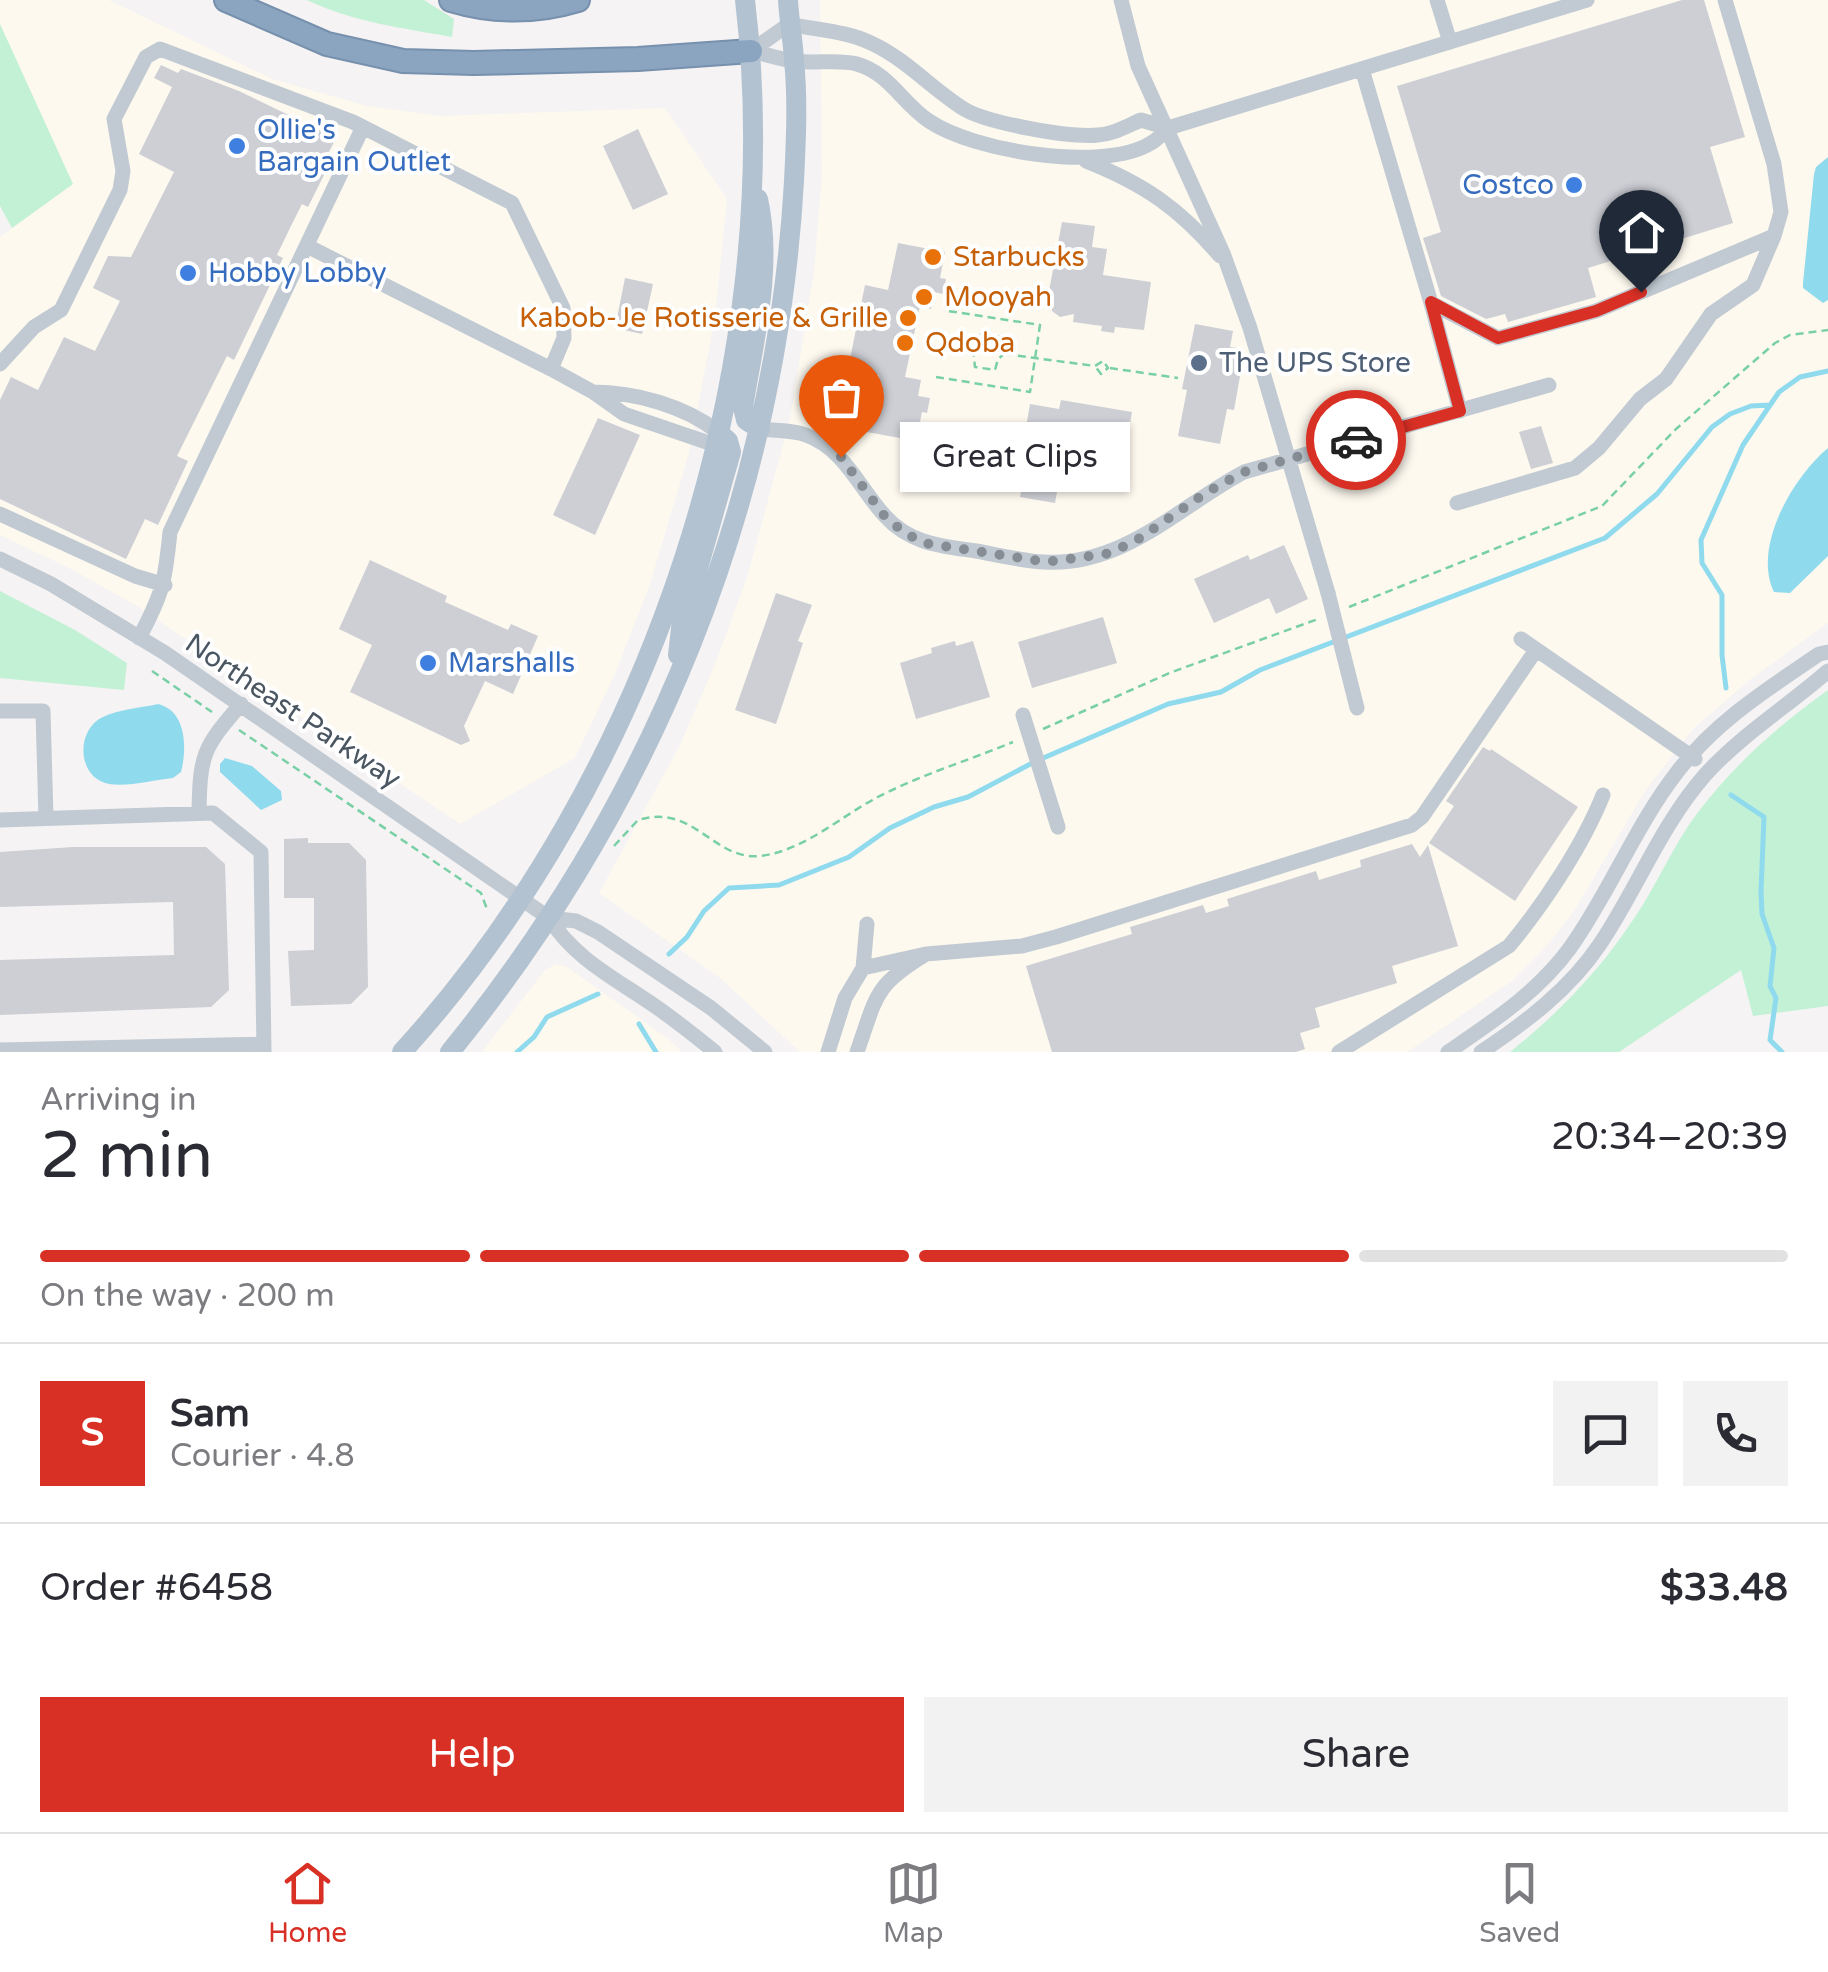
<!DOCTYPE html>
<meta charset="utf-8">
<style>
:root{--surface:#fff;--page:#f2f2f3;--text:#2b2b33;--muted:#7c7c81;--line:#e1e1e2;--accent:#d93025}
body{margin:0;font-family:"Varela Round",sans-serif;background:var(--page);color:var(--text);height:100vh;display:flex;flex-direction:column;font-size:38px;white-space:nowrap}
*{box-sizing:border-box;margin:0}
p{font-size:32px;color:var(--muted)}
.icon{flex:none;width:55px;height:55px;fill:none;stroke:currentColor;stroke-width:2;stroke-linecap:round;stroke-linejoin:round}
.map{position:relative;height:1052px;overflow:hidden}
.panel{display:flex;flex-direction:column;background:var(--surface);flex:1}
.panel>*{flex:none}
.pin{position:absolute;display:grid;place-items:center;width:85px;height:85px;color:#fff;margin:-102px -42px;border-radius:50% 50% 50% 0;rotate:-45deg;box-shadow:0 0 10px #0007}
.pin .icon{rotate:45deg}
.courier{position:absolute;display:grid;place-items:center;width:100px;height:100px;margin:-50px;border:8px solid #d93025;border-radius:50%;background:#fff;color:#222;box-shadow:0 2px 12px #0007}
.bubble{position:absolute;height:70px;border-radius:0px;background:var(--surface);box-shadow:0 2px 8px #0004;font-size:32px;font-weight:600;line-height:70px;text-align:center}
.summary em{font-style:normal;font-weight:600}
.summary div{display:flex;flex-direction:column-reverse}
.summary{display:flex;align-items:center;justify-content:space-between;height:170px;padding:0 40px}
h1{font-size:65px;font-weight:600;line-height:75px}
.bar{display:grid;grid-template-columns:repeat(4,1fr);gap:15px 10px;align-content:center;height:120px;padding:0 40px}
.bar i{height:12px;border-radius:8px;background:var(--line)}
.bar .on{background:var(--accent)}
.bar p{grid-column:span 4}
.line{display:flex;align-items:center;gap:25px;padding:0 40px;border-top:2px solid var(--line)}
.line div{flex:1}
.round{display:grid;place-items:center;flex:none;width:105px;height:105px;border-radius:0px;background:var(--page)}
.button{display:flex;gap:20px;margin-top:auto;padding:20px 40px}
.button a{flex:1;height:115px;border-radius:0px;background:var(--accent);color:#fff;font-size:40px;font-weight:600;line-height:115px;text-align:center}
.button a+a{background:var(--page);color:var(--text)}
.menu{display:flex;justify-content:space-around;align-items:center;height:140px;border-top:2px solid var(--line);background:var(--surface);font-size:28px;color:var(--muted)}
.menu a{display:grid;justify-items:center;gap:5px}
.menu .on{color:var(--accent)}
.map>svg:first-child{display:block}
.commercial{fill:#fdf9ef}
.green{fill:#c3f1d5}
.water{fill:#90daee}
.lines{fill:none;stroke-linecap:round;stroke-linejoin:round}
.stream{stroke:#90daee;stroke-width:5}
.building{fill:#cdcfd5}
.highway-casing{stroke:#7690ad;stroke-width:26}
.path{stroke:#7ad0a6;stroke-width:2.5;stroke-dasharray:8 5;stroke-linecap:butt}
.minor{stroke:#c1cad2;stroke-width:15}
.major{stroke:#b3c2d1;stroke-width:20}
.highway{stroke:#8ba5c1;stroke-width:22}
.minor-bridge{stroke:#c1cad2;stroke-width:15}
.done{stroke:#868d94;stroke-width:10;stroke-dasharray:0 18}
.route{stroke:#d93025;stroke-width:12}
.shop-dot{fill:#3f7fe0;stroke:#fff;stroke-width:4}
.food-dot{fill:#e8710a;stroke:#fff;stroke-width:4}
.service-dot{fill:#5c6f8a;stroke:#fff;stroke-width:4}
.labels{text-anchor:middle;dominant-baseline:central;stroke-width:8;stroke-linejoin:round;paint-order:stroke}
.shop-label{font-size:28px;fill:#366cbe;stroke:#fff;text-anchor:start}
.food-label{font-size:28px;fill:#c56008;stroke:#fff;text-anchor:start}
.service-label{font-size:28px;fill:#4e5e75;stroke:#fff;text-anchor:start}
.street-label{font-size:28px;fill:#4a5661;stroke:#fff}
</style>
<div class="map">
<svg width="1828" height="1052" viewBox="0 0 1828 1052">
<rect width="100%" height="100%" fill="#f5f3f3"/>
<path class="commercial" d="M 0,0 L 109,0 L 272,79 L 367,106 L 440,116 L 665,108 L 727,199 L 715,317 L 689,453 L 649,587 L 615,674 L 575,758 L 460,824 L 137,606 L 73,570 L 0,535 L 0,237 L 73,184 L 0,24 Z
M 820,0 L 1828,0 L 1828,623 L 1752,678 L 1694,728 L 1647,788 L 1574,911 L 1545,948 L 1512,981 L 1407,1052 L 800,1052 L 720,978 L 599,893 L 679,747 L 716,662 L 748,574 L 790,419 L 814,272 L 822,174 Z
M 556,964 L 567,967 L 667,1038 L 682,1052 L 482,1052 L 545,970 Z"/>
<path class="green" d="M 307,0 L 424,0 L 454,19 L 452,37 C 403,28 352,22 307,0 Z
M 0,24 L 73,184 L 12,228 L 0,206 Z
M 0,591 L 75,630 L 127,663 L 124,690 L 0,678 Z
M 1828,690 L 1828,1006 L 1753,1016 L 1741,970 L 1619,1052 L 1510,1052 C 1559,1013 1601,969 1635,917 C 1658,883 1674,843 1699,811 C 1736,763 1779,725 1828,690 Z"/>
<path class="water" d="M 1828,157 L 1828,300 L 1823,303 L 1803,288 L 1803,283 L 1814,174 L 1816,167 Z
M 1828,448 L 1828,556 L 1790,593 L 1774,592 C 1752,547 1793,477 1828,448 Z
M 158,704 C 187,711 187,749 181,772 L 173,778 C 154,780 128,787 109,784 C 77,778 75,730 103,717 C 119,709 141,708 158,704 Z
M 225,758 L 252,766 L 281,791 L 282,800 L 261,810 L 220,772 L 220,764 Z"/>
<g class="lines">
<path class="stream" d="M 1726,688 L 1722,655 L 1722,595 L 1702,563 L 1701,540 L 1743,445 L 1779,392 L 1800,377 L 1828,371
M 1731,795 L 1764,817 L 1761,892 L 1762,914 L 1774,948 L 1770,986 L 1776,998 L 1770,1040 L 1782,1052
M 669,954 L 687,937 L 704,911 L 729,888 L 779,885 L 849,857 L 890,828 L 934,807 L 968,797 L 1034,762 L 1168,704 L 1221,692 L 1260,670 L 1605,538 L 1657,494 L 1712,427 L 1730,414 L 1751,406 L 1770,405
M 639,1024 L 656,1052
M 517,1052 L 534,1037 L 547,1017 L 598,994"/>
</g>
<path class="building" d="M 1682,0 L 1704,0 L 1745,137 L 1710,147 L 1733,223 L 1588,268 L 1596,297 L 1508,322 L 1505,314 L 1486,319 L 1441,296 L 1423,238 L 1441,232 L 1397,86 Z
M 161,65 L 178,73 L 181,69 L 239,91 L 336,138 L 324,162 L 329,165 L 308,207 L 302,204 L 290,228 L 277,255 L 283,258 L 234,360 L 227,356 L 177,456 L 188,461 L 158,525 L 145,519 L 126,559 L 0,499 L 0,400 L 11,377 L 38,390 L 64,337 L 95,351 L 120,301 L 93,288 L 108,256 L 131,257 L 174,172 L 139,154 L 172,87 L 154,78 Z
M 638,129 L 668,194 L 633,210 L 603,146 Z
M 1062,222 L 1095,226 L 1092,247 L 1107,249 L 1103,275 L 1151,282 L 1144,330 L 1115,327 L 1114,333 L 1101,331 L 1102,326 L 1073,322 L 1074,314 L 1060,317 L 1052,311 L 1049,291 Z
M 898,243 L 945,252 L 940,278 L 946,279 L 943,294 L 934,292 L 931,309 L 920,306 L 905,377 L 921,380 L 918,396 L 930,398 L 927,413 L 922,412 L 916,441 L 867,432 L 879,375 L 848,369 L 865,285 L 888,290 Z
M 625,278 L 653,284 L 642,334 L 615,328 Z
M 1195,324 L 1233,331 L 1230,347 L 1237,348 L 1234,363 L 1242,365 L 1234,410 L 1227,409 L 1220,444 L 1178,436 L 1187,390 L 1182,389 Z
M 1061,400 L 1132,412 L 1123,464 L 1077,456 L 1073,483 L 1059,481 L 1055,503 L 1020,497 L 1025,469 L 1019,468 L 1030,404 L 1059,409 Z
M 598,418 L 640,435 L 595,535 L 553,515 Z
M 1541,426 L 1553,463 L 1531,469 L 1519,432 Z
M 1284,545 L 1308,599 L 1276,614 L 1269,598 L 1214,623 L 1194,579 L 1248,555 L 1250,560 Z
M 370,560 L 447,596 L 445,602 L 508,630 L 511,624 L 538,636 L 513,694 L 485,681 L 464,726 L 470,741 L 461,745 L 350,692 L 372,645 L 339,629 Z
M 776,593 L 812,605 L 798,641 L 803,643 L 776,724 L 735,710 Z
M 1103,617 L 1117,663 L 1032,688 L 1018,642 Z
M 955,641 L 956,646 L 973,641 L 990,697 L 916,719 L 900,663 L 932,653 L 931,648 Z
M 1483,747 L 1490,751 L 1491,749 L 1578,807 L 1515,901 L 1429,843 L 1454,806 L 1446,801 Z
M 308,838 L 308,843 L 349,843 L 366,860 L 368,987 L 351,1004 L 291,1006 L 288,951 L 314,950 L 314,898 L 284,898 L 284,839 Z
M 1412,844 L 1420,857 L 1428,845 L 1458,946 L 1392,966 L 1397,983 L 1315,1008 L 1320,1027 L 1300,1033 L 1305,1049 L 1296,1052 L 1052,1052 L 1026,966 L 1132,934 L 1130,927 L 1150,921 L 1203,905 L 1206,913 L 1229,906 L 1227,899 L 1316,871 L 1319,880 L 1361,867 L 1360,860 Z
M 73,847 L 206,847 L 225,864 L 229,990 L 211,1007 L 0,1015 L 0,960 L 174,955 L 173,902 L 0,907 L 0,852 Z"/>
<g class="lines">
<defs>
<path id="highway" d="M 226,0 L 327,44 L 403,61 L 474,63 L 638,59 L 751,51
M 451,0 C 494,13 535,13 578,0"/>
</defs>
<use href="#highway" class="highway-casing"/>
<path class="path" d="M 947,345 L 973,349 L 975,367 L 995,370 L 998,359 L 1004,354 L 1000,348 L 1002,337 L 981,334 L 979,344 L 973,349
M 1005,354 L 1095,366 L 1103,361 L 1108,368 L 1101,374 L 1095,366
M 1110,368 L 1178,378
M 936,377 L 1030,392 L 1040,325 L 948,311
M 1349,607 L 1602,506 L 1676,429 L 1775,343 L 1790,335 L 1828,330
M 152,671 L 212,712
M 1043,729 L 1172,672 L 1318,619
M 239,730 L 481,893 L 488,912
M 614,846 L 638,820 C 694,803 713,860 759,856 C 802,852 840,817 876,798 C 920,775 967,761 1013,742"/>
<path class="minor" d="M 1121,0 L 1138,66 L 1223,253 L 1250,328 L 1328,593
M 1437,0 L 1450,42
M 789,24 C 816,30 846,31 871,43 C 906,59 932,89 964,109 C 987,123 1070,138 1098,135 C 1114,134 1127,126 1141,120 L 1168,128 C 1163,133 1157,140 1151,143 C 1103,173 973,151 929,121 C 903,104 889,73 857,64 C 839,59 816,64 796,61 C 781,60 766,54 751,51 Z
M 1362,69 L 1431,303 L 1498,338 L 1596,311 L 1774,236 L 1781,212 L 1774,164 L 1725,0
M 1168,128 L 1587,0
M 1086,161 C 1144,184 1179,208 1220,256
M 307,246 L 551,369 L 593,392 L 624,414 L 715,445
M 1431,303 L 1460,411
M 0,364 L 34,327 L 61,310 L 120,190 L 123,171 L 114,119 L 146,57 L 160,49 L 353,122 L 512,203 L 563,308 L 564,338 L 551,369
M 593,392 C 635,392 685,406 718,432
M 760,429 C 775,431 793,430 806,435 C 845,449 859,488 885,516 C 910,544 942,546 976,551 C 998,555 1022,561 1044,562 C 1123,567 1180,506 1244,472 L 1549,385
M 1457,503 L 1575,468 L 1599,448 L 1640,399 L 1666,379 L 1711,314 L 1753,285 L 1774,236
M 0,514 L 135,576 L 165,585
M 0,559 L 51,584 L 165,653 L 549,918 C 574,958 614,978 652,1004 C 674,1019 694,1035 715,1052
M 139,638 C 163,593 165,582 170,532 L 363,127
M 1521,639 L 1695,759
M 0,711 L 43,711 L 46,818
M 199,812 C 200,754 203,748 241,704
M 0,820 L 213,813 L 261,852 L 264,1052
M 549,918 L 576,921 L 598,932 L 711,1008 L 765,1052
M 926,954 L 1022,946 L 1056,937 L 1412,825 L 1422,817 L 1536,650
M 863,968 L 867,924
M 0,1050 L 264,1044
M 828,1052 L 845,998 L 863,968 L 926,954 C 873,986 877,996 857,1052
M 1339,1052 L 1509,946 C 1544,904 1583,845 1603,795
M 1448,1052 C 1492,1022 1538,992 1570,948 C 1610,892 1635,826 1678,771 C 1715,722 1769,688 1819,654 L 1828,652
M 1481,1052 C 1525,1023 1570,989 1600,944 C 1637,889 1661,825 1705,775 C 1741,735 1788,706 1828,671"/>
<path class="major" d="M 758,199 C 773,267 754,340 743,407 L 746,420 L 760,429
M 678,655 L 681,628 L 731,452 L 728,441 L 718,432
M 402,1052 C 650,780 789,367 745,0
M 450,1052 C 653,803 776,503 794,181 C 796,141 798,100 794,60 C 793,40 789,20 788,0"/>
<use href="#highway" class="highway"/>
<path class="minor-bridge" d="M 1328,593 L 1357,708
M 1023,715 L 1058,827"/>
</g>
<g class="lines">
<path class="done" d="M 841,457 L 886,518 L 904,532 L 923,543 L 1046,562 L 1106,554 L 1134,542 L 1207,492 L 1244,472 L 1356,440"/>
<path class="route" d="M 1356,440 L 1460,411 L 1431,302 L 1498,338 L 1596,311 L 1641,292"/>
</g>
<g class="shop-dot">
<circle cx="237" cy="146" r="10"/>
<circle cx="1574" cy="185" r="10"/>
<circle cx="188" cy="273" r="10"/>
<circle cx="428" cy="663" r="10"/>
</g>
<g class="food-dot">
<circle cx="933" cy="257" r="10"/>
<circle cx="924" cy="297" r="10"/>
<circle cx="908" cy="318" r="10"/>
<circle cx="905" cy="343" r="10"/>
</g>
<circle class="service-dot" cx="1199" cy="363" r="10"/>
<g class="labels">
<g class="shop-label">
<text x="257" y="130">Ollie's<tspan x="257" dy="32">Bargain Outlet</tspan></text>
<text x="1554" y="185" text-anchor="end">Costco</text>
<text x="208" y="273">Hobby Lobby</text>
<text x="448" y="663">Marshalls</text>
</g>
<g class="food-label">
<text x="953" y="257">Starbucks</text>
<text x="944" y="297">Mooyah</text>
<text x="888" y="318" text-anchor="end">Kabob-Je Rotisserie &amp; Grille</text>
<text x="925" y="343">Qdoba</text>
</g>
<g class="service-label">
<text x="1219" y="363">The UPS Store</text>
</g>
<g class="street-label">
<text transform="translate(293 711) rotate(34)">Northeast Parkway</text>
</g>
</g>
</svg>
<div class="pin" style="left:841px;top:457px;background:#ea580c"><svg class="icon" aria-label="bag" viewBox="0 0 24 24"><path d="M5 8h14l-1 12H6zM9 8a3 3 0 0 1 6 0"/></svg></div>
<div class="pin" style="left:1641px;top:292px;background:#1f2937"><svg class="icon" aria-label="home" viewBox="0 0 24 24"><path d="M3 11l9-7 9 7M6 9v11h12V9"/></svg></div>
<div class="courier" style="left:1356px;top:440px"><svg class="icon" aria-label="car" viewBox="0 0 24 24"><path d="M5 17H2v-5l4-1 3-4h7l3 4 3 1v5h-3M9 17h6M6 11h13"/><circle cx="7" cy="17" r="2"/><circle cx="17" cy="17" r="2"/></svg></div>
<div class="bubble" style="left:900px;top:422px;width:230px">Great Clips</div>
</div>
<section class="panel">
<div class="summary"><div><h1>2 min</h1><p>Arriving in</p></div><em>20:34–20:39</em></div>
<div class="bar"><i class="on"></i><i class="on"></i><i class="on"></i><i></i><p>On the way · 200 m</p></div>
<div class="line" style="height:180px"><b class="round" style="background:var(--accent);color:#fff">S</b><div><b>Sam</b><p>Courier · 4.8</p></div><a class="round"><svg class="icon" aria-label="chat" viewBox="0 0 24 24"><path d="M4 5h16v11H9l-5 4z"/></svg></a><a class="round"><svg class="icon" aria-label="phone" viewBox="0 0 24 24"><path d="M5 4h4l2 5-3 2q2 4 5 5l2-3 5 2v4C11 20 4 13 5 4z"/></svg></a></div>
<div class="line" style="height:130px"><div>Order #6458</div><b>$33.48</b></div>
<div class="button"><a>Help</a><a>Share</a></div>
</section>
<nav class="menu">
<a class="on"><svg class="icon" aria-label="home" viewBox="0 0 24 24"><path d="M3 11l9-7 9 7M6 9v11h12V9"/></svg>Home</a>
<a><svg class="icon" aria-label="map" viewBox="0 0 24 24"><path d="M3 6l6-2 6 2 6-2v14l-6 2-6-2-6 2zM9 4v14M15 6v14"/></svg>Map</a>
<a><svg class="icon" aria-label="saved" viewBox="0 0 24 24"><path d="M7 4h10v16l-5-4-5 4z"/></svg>Saved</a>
</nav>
